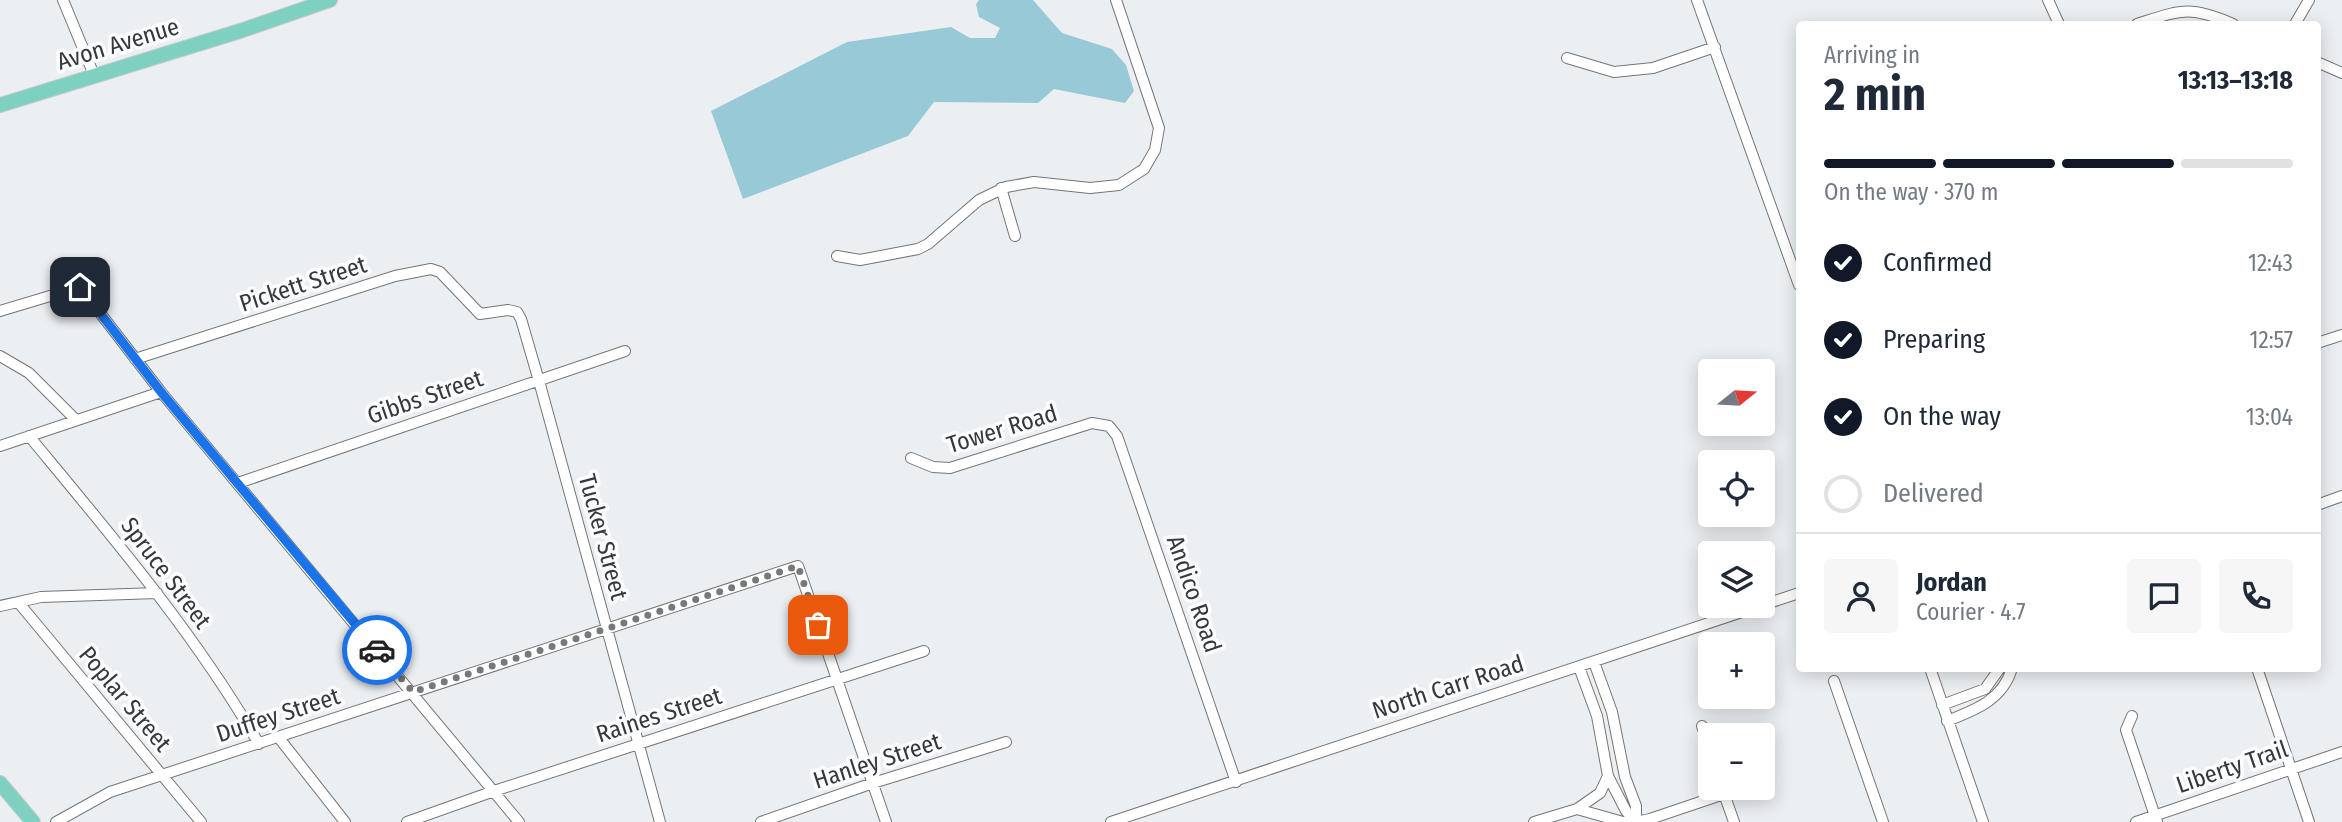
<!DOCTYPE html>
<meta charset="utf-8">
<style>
:root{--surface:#fff;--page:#f6f6f7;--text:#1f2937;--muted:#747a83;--line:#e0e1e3;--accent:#111827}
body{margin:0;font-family:"Fira Sans Condensed",sans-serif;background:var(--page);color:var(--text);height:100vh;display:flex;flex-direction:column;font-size:26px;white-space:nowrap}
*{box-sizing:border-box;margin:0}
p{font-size:23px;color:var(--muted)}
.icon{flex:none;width:38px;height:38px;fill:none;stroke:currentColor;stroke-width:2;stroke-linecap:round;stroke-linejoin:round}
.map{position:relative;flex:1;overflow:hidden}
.details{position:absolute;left:1796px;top:21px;width:525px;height:651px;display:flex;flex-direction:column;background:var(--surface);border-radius:7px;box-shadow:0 4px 18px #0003}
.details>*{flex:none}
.needle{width:46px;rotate:72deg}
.controls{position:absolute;left:1698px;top:359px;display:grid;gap:14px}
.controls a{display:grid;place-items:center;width:77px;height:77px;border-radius:7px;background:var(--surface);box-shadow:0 4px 18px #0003;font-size:35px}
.pin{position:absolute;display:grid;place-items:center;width:60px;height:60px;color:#fff;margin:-30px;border-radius:14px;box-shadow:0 4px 10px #0006}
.courier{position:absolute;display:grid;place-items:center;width:70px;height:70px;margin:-35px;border:5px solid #1a73e8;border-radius:50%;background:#fff;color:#222;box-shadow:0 2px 9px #0007}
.summary em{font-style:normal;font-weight:700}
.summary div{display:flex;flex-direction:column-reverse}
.summary{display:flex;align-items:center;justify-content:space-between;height:119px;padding:0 28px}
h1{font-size:46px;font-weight:700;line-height:52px}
.bar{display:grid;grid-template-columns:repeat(4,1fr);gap:10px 7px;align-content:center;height:84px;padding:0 28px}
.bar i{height:9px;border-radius:5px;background:var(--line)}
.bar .on{background:var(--accent)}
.bar p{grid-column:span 4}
.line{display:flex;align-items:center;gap:18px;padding:0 28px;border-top:2px solid var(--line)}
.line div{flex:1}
.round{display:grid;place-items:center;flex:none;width:74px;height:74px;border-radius:7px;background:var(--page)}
ol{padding:0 28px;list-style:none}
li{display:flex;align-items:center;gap:21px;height:77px}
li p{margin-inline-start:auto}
li .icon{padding:7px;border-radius:50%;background:var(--accent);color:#fff;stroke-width:4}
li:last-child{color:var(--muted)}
li i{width:38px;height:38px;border:4px solid var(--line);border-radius:50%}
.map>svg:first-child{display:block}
.water{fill:#98c9d7}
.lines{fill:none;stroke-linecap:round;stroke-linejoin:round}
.minor-casing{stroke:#737678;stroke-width:12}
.major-casing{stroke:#cbcbcc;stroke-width:16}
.minor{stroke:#fff;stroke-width:10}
.major{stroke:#7ed1c1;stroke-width:14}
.done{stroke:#76787a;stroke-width:7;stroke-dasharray:0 12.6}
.route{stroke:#1a73e8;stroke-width:9}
.labels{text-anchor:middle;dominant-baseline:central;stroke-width:7;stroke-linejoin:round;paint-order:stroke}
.street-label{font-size:24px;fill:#363839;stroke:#fafcff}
</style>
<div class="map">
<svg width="2342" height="822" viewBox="0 0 2342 822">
<rect width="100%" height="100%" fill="#eceff2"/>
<path class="water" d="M 979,0 L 1033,0 L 1062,33 L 1112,49 L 1126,65 L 1134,91 L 1125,103 L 1054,89 L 1038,103 L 934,102 L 908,136 L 743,199 L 711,111 L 847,42 L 951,27 L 970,38 L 995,38 L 1000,28 L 979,17 L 976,4 Z"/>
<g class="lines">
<defs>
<path id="minor" d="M 63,0 L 94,75
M 1697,0 L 1799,285
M 2048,0 L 2059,24
M 2137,24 C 2181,10 2189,5 2233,24
M 2295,24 L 2309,0
M 1567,58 L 1614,72 L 1653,68 L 1715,47
M 2317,62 L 2342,73
M 1001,188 L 1015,236
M 837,256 L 860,260 L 918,249 L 928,244 L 979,200 L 1006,187 L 1034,182 L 1090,188 L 1119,185 L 1144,169 L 1155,150 L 1159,128 L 1116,0
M 0,311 L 80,287 L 161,392 L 519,822
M 2317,343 L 2342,335
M 0,356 L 29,373 L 76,420
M 135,359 L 395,276 L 431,269 L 440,272 L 480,314 L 508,310 L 517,312 L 521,319 L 539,381 L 660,822
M 29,436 C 111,535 194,632 259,744
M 0,446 L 161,392
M 911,458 L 933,467 L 950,468 L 1092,423 L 1109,426 L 1117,436 L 1236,782
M 238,483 L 625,351
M 2317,505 L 2342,496
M 18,602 L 201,822
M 0,606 L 41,597 L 157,593
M 1594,662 L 1612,712 L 1625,777 L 1636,806 L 1636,822
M 1579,667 L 1597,716 L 1608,776 L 1626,811 L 1636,822
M 1930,668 L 1983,822
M 2257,668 L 2309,822
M 1834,681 L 1883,822
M 1942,705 L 1985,689 L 2000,668
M 2132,716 L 2126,730 L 2157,822
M 1947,721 C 1975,710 2003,700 2012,668
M 1702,726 L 1710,749
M 279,738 L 345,822
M 1722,788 L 1734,822
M 1577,809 L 1600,793 L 1608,776
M 56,822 L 110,792 L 798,566 L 886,822
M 407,822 L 494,791 L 924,651
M 761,822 L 873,783 L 1006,742
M 1111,822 L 1799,593
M 1534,822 L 1577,809 L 1623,822 L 1636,822 L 1650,819 L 1724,794
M 2136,822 L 2342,752"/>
<path id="major" d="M 0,105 L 240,31 L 330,0
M 0,783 L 33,822"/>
</defs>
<use href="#minor" class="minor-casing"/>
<use href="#major" class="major-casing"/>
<use href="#minor" class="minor"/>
<use href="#major" class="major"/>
</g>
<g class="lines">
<path class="done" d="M 377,650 L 413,692 L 798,566 L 818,625"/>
<path class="route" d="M 80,287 L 161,392 L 377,650"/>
</g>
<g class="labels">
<g class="street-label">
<text transform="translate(118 44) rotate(-17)">Avon Avenue</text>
<text transform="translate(303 284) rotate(-18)">Pickett Street</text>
<text transform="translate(425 397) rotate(-19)">Gibbs Street</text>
<text transform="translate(1002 429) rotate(-17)">Tower Road</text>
<text transform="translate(603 537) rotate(75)">Tucker Street</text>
<text transform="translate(166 573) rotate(53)">Spruce Street</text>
<text transform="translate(1194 594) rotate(71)">Andico Road</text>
<text transform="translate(1448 687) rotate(-18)">North Carr Road</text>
<text transform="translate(125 699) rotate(50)">Poplar Street</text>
<text transform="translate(278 715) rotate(-18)">Duffey Street</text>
<text transform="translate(659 715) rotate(-18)">Raines Street</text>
<text transform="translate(877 761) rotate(-18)">Hanley Street</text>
<text transform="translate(2232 767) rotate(-19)">Liberty Trail</text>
</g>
</g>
</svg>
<div class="controls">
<a><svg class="needle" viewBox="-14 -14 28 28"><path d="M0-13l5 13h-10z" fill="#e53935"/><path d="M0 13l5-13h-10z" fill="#747a83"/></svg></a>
<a><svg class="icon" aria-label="locate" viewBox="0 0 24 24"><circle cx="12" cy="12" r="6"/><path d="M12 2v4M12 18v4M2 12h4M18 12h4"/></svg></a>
<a><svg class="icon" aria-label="layers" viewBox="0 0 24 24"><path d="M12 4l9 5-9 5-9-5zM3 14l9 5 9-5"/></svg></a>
<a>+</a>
<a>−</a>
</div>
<div class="pin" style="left:818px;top:625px;background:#ea580c"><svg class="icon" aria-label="bag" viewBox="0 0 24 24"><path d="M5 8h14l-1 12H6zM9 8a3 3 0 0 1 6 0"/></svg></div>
<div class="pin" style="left:80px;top:287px;background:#1f2937"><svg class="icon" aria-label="home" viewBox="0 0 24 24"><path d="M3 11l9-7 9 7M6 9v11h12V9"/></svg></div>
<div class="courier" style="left:377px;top:650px"><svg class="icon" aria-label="car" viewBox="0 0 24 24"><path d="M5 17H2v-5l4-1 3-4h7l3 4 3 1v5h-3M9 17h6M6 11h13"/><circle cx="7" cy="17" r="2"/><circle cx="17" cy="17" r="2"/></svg></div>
<section class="details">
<div class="summary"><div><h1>2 min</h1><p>Arriving in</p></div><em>13:13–13:18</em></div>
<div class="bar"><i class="on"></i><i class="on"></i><i class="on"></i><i></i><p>On the way · 370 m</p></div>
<ol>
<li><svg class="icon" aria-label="check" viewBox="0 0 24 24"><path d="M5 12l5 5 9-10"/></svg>Confirmed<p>12:43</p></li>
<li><svg class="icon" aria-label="check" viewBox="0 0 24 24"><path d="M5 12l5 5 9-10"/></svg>Preparing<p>12:57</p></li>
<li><svg class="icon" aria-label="check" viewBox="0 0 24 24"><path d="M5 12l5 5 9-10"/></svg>On the way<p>13:04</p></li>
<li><i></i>Delivered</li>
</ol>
<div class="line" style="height:126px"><a class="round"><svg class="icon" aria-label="person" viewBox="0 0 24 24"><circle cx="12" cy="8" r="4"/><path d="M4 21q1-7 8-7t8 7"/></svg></a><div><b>Jordan</b><p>Courier · 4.7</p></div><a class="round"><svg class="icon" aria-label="chat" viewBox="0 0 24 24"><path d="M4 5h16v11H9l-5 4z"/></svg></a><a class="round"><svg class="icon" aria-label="phone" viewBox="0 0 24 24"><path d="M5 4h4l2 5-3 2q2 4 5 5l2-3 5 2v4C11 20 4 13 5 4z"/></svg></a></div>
</section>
</div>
